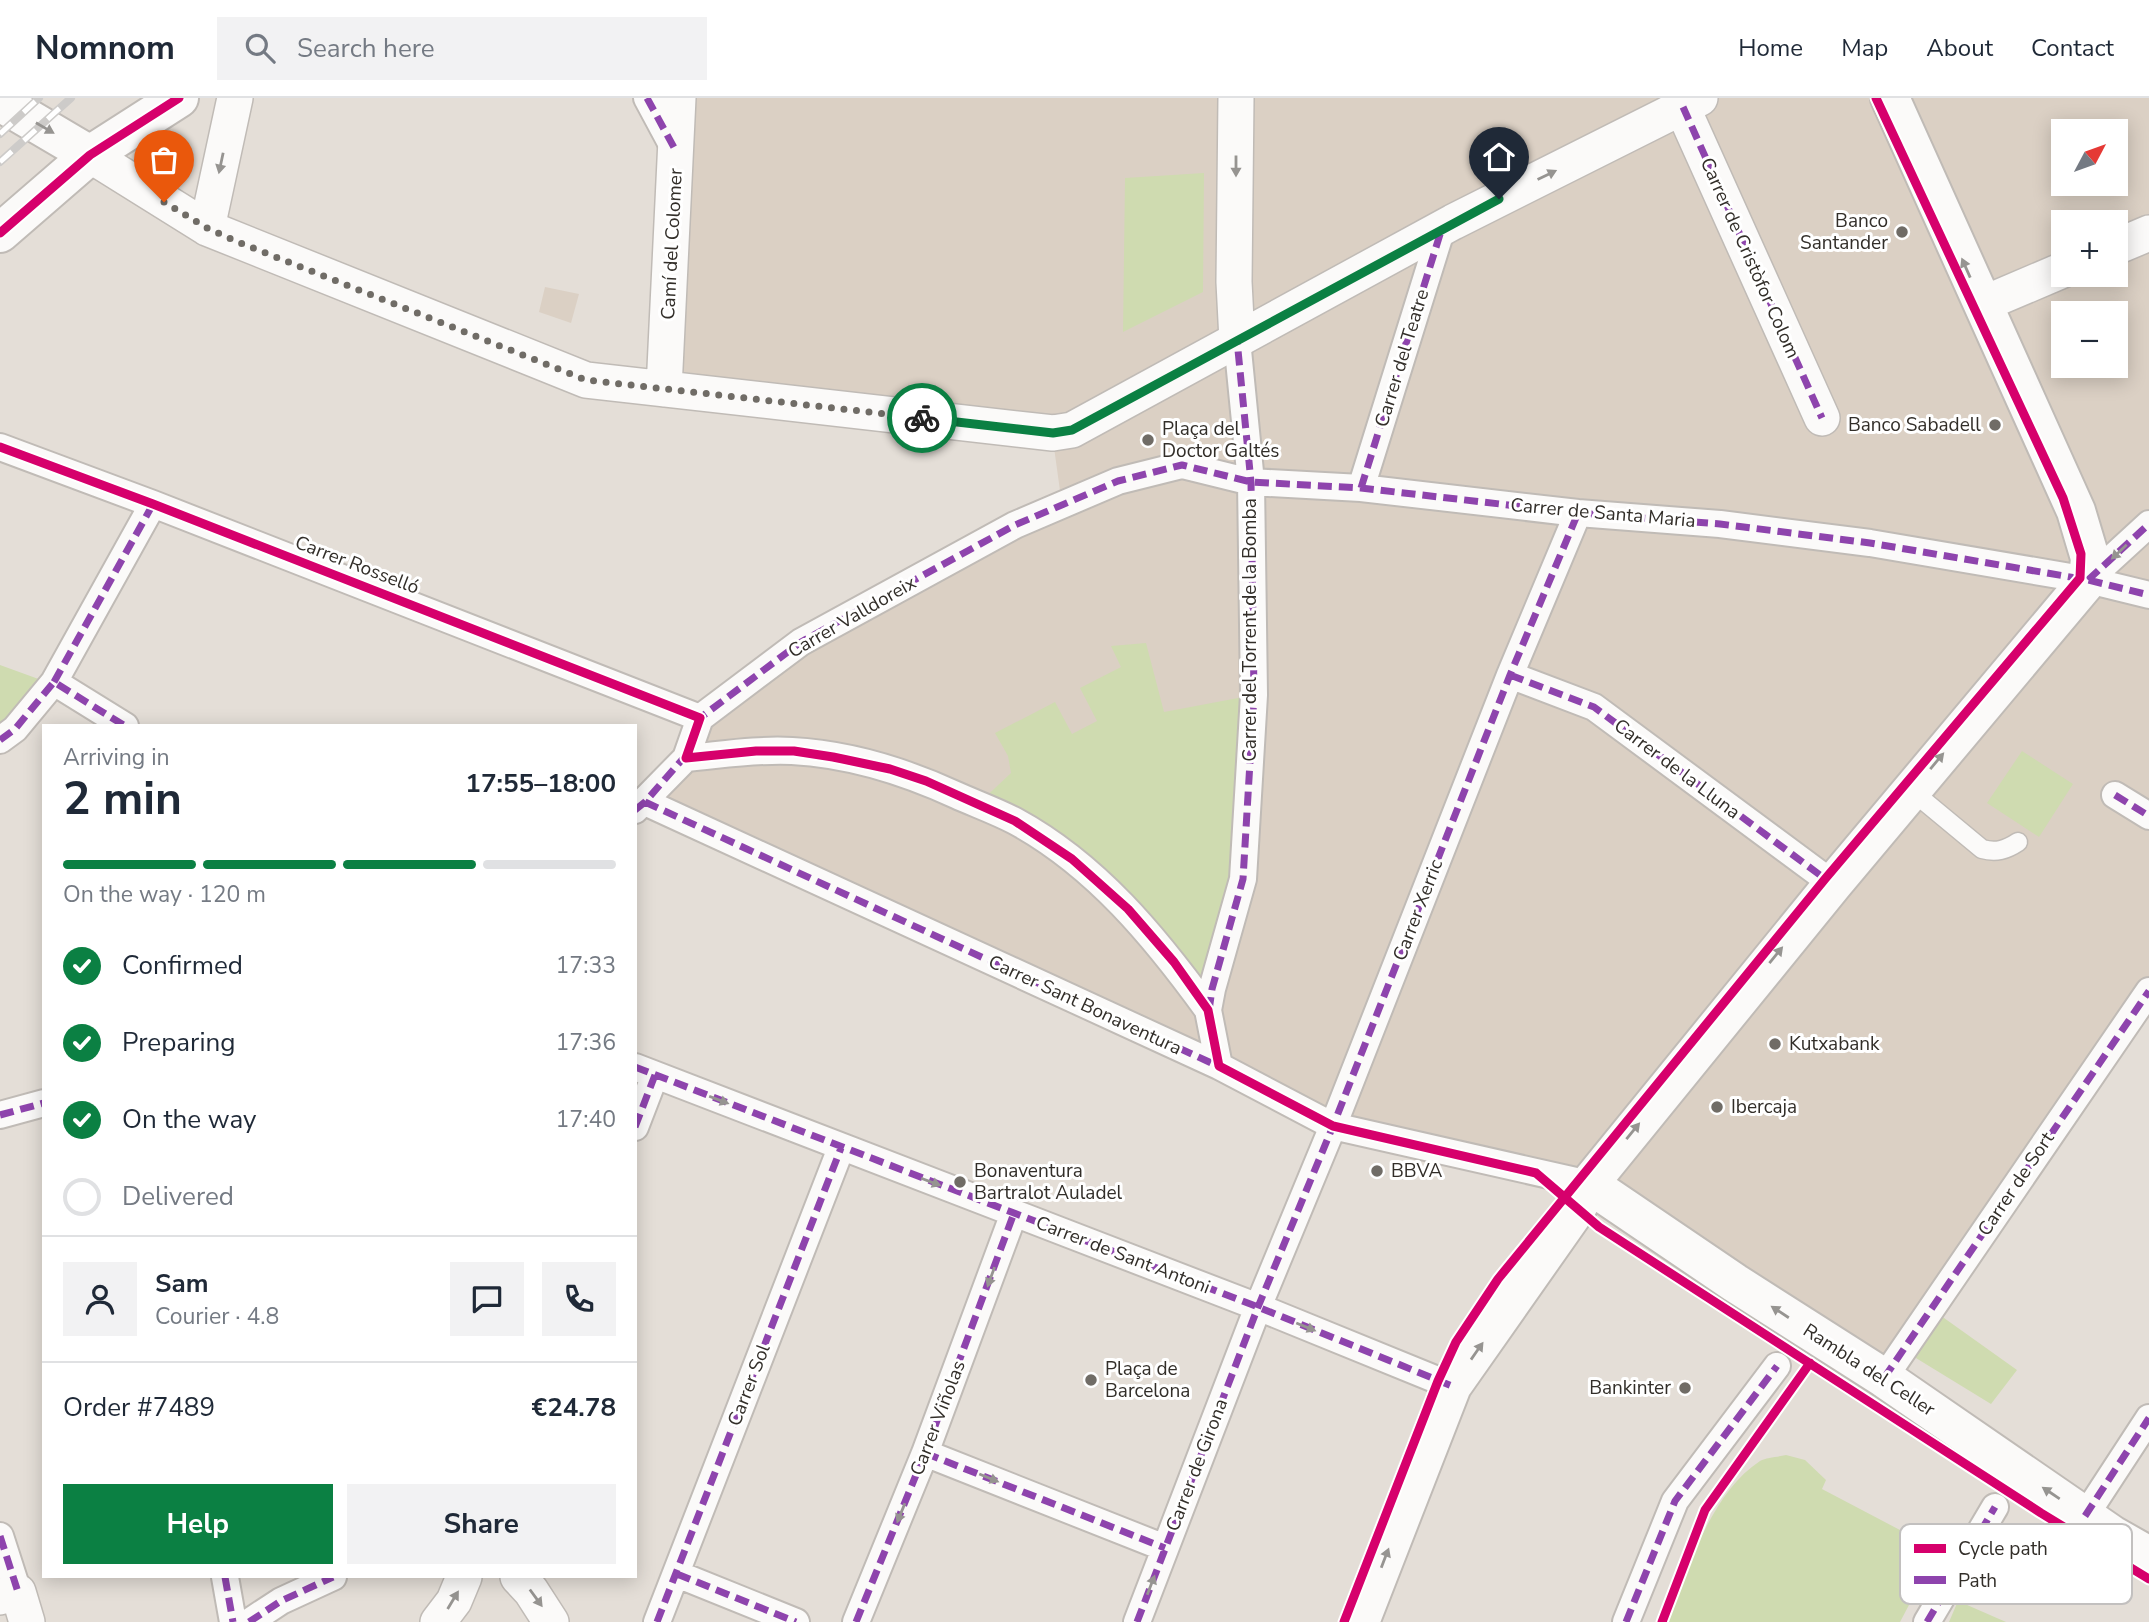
<!DOCTYPE html>
<meta charset="utf-8">
<style>
:root{--surface:#fff;--page:#f2f2f3;--text:#1f2937;--muted:#747a83;--line:#e0e1e3;--accent:#0b8043}
body{margin:0;font-family:"Nunito Sans",sans-serif;background:var(--page);color:var(--text);height:100vh;display:flex;flex-direction:column;font-size:26px;white-space:nowrap}
*{box-sizing:border-box;margin:0}
p{font-size:23px;color:var(--muted)}
.icon{flex:none;width:38px;height:38px;fill:none;stroke:currentColor;stroke-width:2;stroke-linecap:round;stroke-linejoin:round}
.map{position:relative;flex:1;overflow:hidden}
.sheet{position:absolute;left:42px;top:626px;width:595px;height:854px;display:flex;flex-direction:column;background:var(--surface);border-radius:0px;box-shadow:0 4px 18px #0003}
.sheet>*{flex:none}
.needle{width:46px;rotate:49deg}
.fabs{position:absolute;left:2051px;top:21px;display:grid;gap:14px}
.fabs a{display:grid;place-items:center;width:77px;height:77px;border-radius:0px;background:var(--surface);box-shadow:0 4px 18px #0003;font-size:35px}
.pin{position:absolute;display:grid;place-items:center;width:60px;height:60px;color:#fff;margin:-72px -30px;border-radius:50% 50% 50% 0;rotate:-45deg;box-shadow:0 0 7px #0007}
.pin .icon{rotate:45deg}
.courier{position:absolute;display:grid;place-items:center;width:70px;height:70px;margin:-35px;border:5px solid #0b8043;border-radius:50%;background:#fff;color:#222;box-shadow:0 2px 9px #0007}
.overview em{font-style:normal;font-weight:700}
.overview div{display:flex;flex-direction:column-reverse}
.overview{display:flex;align-items:center;justify-content:space-between;height:119px;padding:0 21px}
h1{font-size:46px;font-weight:700;line-height:52px}
.bar{display:grid;grid-template-columns:repeat(4,1fr);gap:10px 7px;align-content:center;height:84px;padding:0 21px}
.bar i{height:9px;border-radius:5px;background:var(--line)}
.bar .active{background:var(--accent)}
.bar p{grid-column:span 4}
.line{display:flex;align-items:center;gap:18px;padding:0 21px;border-top:2px solid var(--line)}
.line div{flex:1}
.round{display:grid;place-items:center;flex:none;width:74px;height:74px;border-radius:0px;background:var(--page)}
ol{padding:0 21px;list-style:none}
li{display:flex;align-items:center;gap:21px;height:77px}
li p{margin-inline-start:auto}
li .icon{padding:7px;border-radius:50%;background:var(--accent);color:#fff;stroke-width:4}
li:last-child{color:var(--muted)}
li i{width:38px;height:38px;border:4px solid var(--line);border-radius:50%}
.cta{display:flex;gap:14px;margin-top:auto;padding:14px 21px}
.cta a{flex:1;height:80px;border-radius:0px;background:var(--accent);color:#fff;font-size:28px;font-weight:700;line-height:80px;text-align:center}
.cta a+a{background:var(--page);color:var(--text)}
header{display:flex;align-items:center;gap:42px;box-sizing:border-box;height:98px;padding:0 35px;background:var(--surface);border-bottom:2px solid var(--line)}
header strong{font-size:33px}
nav{display:flex;gap:38px;margin-inline-start:auto;font-size:24px}
.search{width:490px;height:63px;background:var(--page);display:flex;align-items:center;gap:18px;box-sizing:border-box;padding:0 24px;border-radius:0px;color:var(--muted);font-size:26px}
.map>svg:first-child{display:block}
.built{fill:#dbd0c4;fill-rule:evenodd}
.green{fill:#cfdbb0}
.lines{fill:none;stroke-linecap:round;stroke-linejoin:round}
.service-casing{stroke:#c0bbb6;stroke-width:21}
.pedestrian-casing{stroke:#c0bbb6;stroke-width:30}
.minor-casing{stroke:#c0bbb6;stroke-width:38}
.tertiary-casing{stroke:#c0bbb6;stroke-width:42}
.service{stroke:#fbfaf9;stroke-width:18}
.pedestrian{stroke:#fbfaf9;stroke-width:26}
.minor{stroke:#fbfaf9;stroke-width:35}
.tertiary{stroke:#fbfaf9;stroke-width:38}
.rail-casing{stroke:#cdcbc9;stroke-width:8}
.rail{stroke:#fff;stroke-width:5;stroke-dasharray:16;stroke-linecap:butt}
.quiet{stroke:#8e44ad;stroke-width:7;stroke-dasharray:14 7;stroke-linecap:butt}
.cycleway-casing{stroke:#fff;stroke-width:13}
.cycleway{stroke:#d6006c;stroke-width:9}
.oneway{fill:#969491}
.done{stroke:#706c66;stroke-width:7;stroke-dasharray:0 12.6}
.route{stroke:#0b8043;stroke-width:9}
.poi-dot{fill:#706c66;stroke:#fff;stroke-width:2.5}
.labels{text-anchor:middle;dominant-baseline:central;stroke-width:6;stroke-linejoin:round;paint-order:stroke}
.poi-label{font-size:19px;fill:#322e29;stroke:#fff;text-anchor:start}
.street-label{font-size:19px;fill:#322e29;stroke:#fff}
.key{fill:#fff;stroke:#c2c0bf;stroke-width:2}
.key-label{font-size:19px;fill:#322e29}
</style>
<header>
<strong>Nomnom</strong>
<div class="search"><svg class="icon" aria-label="search" viewBox="0 0 24 24"><circle cx="10" cy="10" r="6"/><path d="M15 15l6 6"/></svg>Search here</div>
<nav><a>Home</a><a>Map</a><a>About</a><a>Contact</a></nav>
</header>
<div class="map">
<svg width="2149" height="1524" viewBox="0 0 2149 1524">
<rect width="100%" height="100%" fill="#e4ded7"/>
<path class="built" d="M 674,0 L 2149,0 L 2149,893 L 1884,1280 L 1589,1086 L 1333,1028 L 645,704 L 726,602 L 1062,407 L 1052,335 L 664,291 ZM 2063,33 L 2116,33 L 2116,86 L 2063,86 ZM 2063,124 L 2116,124 L 2116,177 L 2063,177 ZM 2063,215 L 2116,215 L 2116,268 L 2063,268 Z
M 545,189 L 579,196 L 571,225 L 539,214 Z"/>
<path class="green" d="M 1204,75 L 1203,194 L 1123,234 L 1125,80 Z
M 1146,545 L 1164,614 L 1254,597 L 1243,781 L 1212,891 L 1128,811 L 977,707 L 1011,675 L 1008,658 L 995,635 L 1055,604 L 1072,636 L 1097,623 L 1080,590 L 1121,569 L 1111,548 Z
M 0,567 L 44,583 L 0,629 Z
M 2022,653 L 2073,686 L 2039,739 L 1987,705 Z
M 1937,1215 L 2017,1272 L 1991,1306 L 1911,1257 Z
M 1786,1357 L 1805,1362 L 1826,1382 L 1822,1391 L 1938,1452 L 1900,1524 L 1666,1524 C 1688,1471 1711,1395 1760,1363 C 1767,1359 1778,1359 1786,1357 Z
M 1958,1503 L 2006,1524 L 1949,1524 Z"/>
<g class="lines">
<defs>
<path id="service" d="M 1912,693 L 1982,751 C 1996,755 2006,752 2018,744"/>
<path id="pedestrian" d="M 647,0 L 676,54
M 0,349 L 153,406 L 700,620
M 1361,390 L 1442,130
M 2088,482 L 2149,426
M 1510,577 L 1594,609 L 1833,786
M 54,584 L 153,406
M 0,642 L 15,631 L 54,584 L 125,628
M 686,660 C 721,657 757,651 792,653 C 849,656 906,674 956,697 C 976,706 996,713 1015,723 C 1096,767 1155,839 1208,912
M 2115,697 L 2149,718
M 645,704 L 1219,968 L 1333,1028 L 1589,1086
M 635,712 L 686,660 L 700,620 L 801,544 L 1015,427 L 1118,383 L 1182,367 L 1251,384 L 1361,390 L 1578,415 L 1720,426 L 1870,445 L 2088,482 L 2149,497
M 1219,968 L 1208,912 L 1212,891 L 1243,781 L 1254,597 L 1251,384 L 1237,242
M 635,969 L 1258,1209 L 1452,1288
M 0,1017 L 44,1005
M 635,1029 L 655,977
M 1884,1280 L 2149,893
M 925,1355 L 1165,1450
M 2085,1418 L 2149,1320
M 0,1438 L 18,1494
M 677,1476 L 796,1524
M 225,1479 L 233,1524
M 249,1524 L 281,1503 L 333,1479
M 657,1524 L 841,1050
M 856,1524 L 925,1355 L 1014,1115
M 1137,1524 L 1258,1209 L 1333,1028 L 1510,577 L 1578,415
M 1626,1524 L 1675,1403 L 1777,1268
M 1927,1524 L 1995,1409"/>
<path id="minor" d="M 1236,0 L 1234,184 L 1237,242
M 1678,0 L 1822,320
M 90,57 L 207,130 L 586,282 L 1053,335 L 1072,332 L 1453,124 L 1700,0
M 207,130 L 235,0
M 2116,149 L 2149,135
M 1983,206 L 2063,172
M 664,291 L 678,0
M 518,1479 L 531,1493 L 551,1524
M 0,1499 L 18,1494 L 27,1524
M 438,1524 L 454,1503 L 464,1479"/>
<path id="tertiary" d="M 0,4 L 90,57
M 0,135 L 90,57 L 179,0
M 1589,1086 L 1735,1185 L 1884,1280 L 2112,1437 L 2149,1458
M 1360,1524 L 1452,1288 L 1577,1110 L 1589,1086 L 1833,786 L 2088,482 L 2090,460 L 2076,413 L 1890,0"/>
</defs>
<use href="#service" class="service-casing"/>
<use href="#pedestrian" class="pedestrian-casing"/>
<use href="#minor" class="minor-casing"/>
<use href="#tertiary" class="tertiary-casing"/>
<use href="#service" class="service"/>
<use href="#pedestrian" class="pedestrian"/>
<use href="#minor" class="minor"/>
<use href="#tertiary" class="tertiary"/>
<defs>
<path id="rail" d="M 0,36 L 39,0
M 0,64 L 71,0"/>
</defs>
<use href="#rail" class="rail-casing"/>
<use href="#rail" class="rail"/>
<path class="quiet" d="M 647,0 L 677,55
M 1683,9 L 1822,320
M 1361,390 L 1442,130
M 2088,482 L 2149,426
M 1510,577 L 1594,609 L 1828,783
M 54,584 L 153,406
M 697,626 L 700,620 L 801,544 L 1015,427 L 1118,383 L 1182,367 L 1251,384 L 1361,390 L 1578,415 L 1720,426 L 1870,445 L 2088,482 L 2149,497
M 0,642 L 15,631 L 54,584 L 125,628
M 2115,697 L 2149,718
M 645,704 L 1220,969
M 635,712 L 645,704 L 687,656
M 1209,913 L 1212,891 L 1243,781 L 1254,597 L 1251,384 L 1237,242
M 635,969 L 1258,1209 L 1452,1288
M 0,1017 L 44,1005
M 635,1029 L 655,977
M 1884,1280 L 2149,893
M 925,1355 L 1165,1450
M 2085,1418 L 2149,1320
M 0,1438 L 18,1494
M 677,1476 L 796,1524
M 225,1479 L 233,1524
M 249,1524 L 281,1503 L 333,1479
M 657,1524 L 841,1050
M 856,1524 L 925,1355 L 1014,1115
M 1137,1524 L 1258,1209 L 1333,1028 L 1510,577 L 1578,415
M 1626,1524 L 1675,1403 L 1777,1268
M 1927,1524 L 1995,1409"/>
<defs>
<path id="cycleway" d="M 0,135 L 90,57 L 179,0
M 0,349 L 153,406 L 700,620 L 686,660 L 756,653 L 794,653 L 833,659 L 890,671 L 926,683 L 1015,723 L 1072,761 L 1128,811 L 1174,864 L 1208,912 L 1219,968 L 1333,1028 L 1536,1075 L 1599,1129 L 2041,1415 L 2149,1481
M 1344,1524 L 1438,1283 L 1456,1244 L 1498,1181 L 1825,781 L 2080,480 L 2081,456 L 2063,400 L 1876,0
M 1662,1524 L 1705,1412 L 1810,1265"/>
</defs>
<use href="#cycleway" class="cycleway-casing"/>
<use href="#cycleway" class="cycleway"/>
</g>
<defs><path id="oneway-solid" d="M-6-.8H1V-3.2L6.5 0L1 3.2V.8H-6Z" transform="scale(1.75)"/></defs>
<g class="oneway">
<use href="#oneway-solid" transform="translate(45 30) rotate(30)"/>
<use href="#oneway-solid" transform="translate(221 65) rotate(102)"/>
<use href="#oneway-solid" transform="translate(1236 68) rotate(90)"/>
<use href="#oneway-solid" transform="translate(1547 77) rotate(-26)"/>
<use href="#oneway-solid" transform="translate(1966 170) rotate(-114)"/>
<use href="#oneway-solid" transform="translate(2119 454) rotate(137)"/>
<use href="#oneway-solid" transform="translate(1937 663) rotate(-50)"/>
<use href="#oneway-solid" transform="translate(1776 857) rotate(-51)"/>
<use href="#oneway-solid" transform="translate(719 1002) rotate(21)"/>
<use href="#oneway-solid" transform="translate(1633 1033) rotate(-51)"/>
<use href="#oneway-solid" transform="translate(931 1084) rotate(21)"/>
<use href="#oneway-solid" transform="translate(991 1179) rotate(110)"/>
<use href="#oneway-solid" transform="translate(1780 1214) rotate(-147)"/>
<use href="#oneway-solid" transform="translate(1306 1229) rotate(22)"/>
<use href="#oneway-solid" transform="translate(1477 1253) rotate(-55)"/>
<use href="#oneway-solid" transform="translate(989 1380) rotate(22)"/>
<use href="#oneway-solid" transform="translate(2051 1395) rotate(-146)"/>
<use href="#oneway-solid" transform="translate(901 1415) rotate(112)"/>
<use href="#oneway-solid" transform="translate(1385 1460) rotate(-69)"/>
<use href="#oneway-solid" transform="translate(1151 1487) rotate(-69)"/>
<use href="#oneway-solid" transform="translate(536 1500) rotate(54)"/>
<use href="#oneway-solid" transform="translate(453 1502) rotate(-59)"/>
</g>
<g class="lines">
<path class="done" d="M 164,104 L 207,130 L 238,144 L 586,282 L 922,320"/>
<path class="route" d="M 922,320 L 1053,335 L 1072,332 L 1499,101"/>
</g>
<g class="poi-dot">
<circle cx="1902" cy="134" r="7"/>
<circle cx="1995" cy="327" r="7"/>
<circle cx="1148" cy="342" r="7"/>
<circle cx="1775" cy="946" r="7"/>
<circle cx="1717" cy="1009" r="7"/>
<circle cx="1377" cy="1073" r="7"/>
<circle cx="960" cy="1084" r="7"/>
<circle cx="1091" cy="1282" r="7"/>
<circle cx="1685" cy="1290" r="7"/>
</g>
<g class="labels">
<g class="poi-label">
<text x="1888" y="123" text-anchor="end">Banco<tspan x="1888" dy="22">Santander</tspan></text>
<text x="1981" y="327" text-anchor="end">Banco Sabadell</text>
<text x="1162" y="331">Plaça del<tspan x="1162" dy="22">Doctor Galtés</tspan></text>
<text x="1789" y="946">Kutxabank</text>
<text x="1731" y="1009">Ibercaja</text>
<text x="974" y="1073">Bonaventura<tspan x="974" dy="22">Bartralot Auladel</tspan></text>
<text x="1391" y="1073">BBVA</text>
<text x="1105" y="1271">Plaça de<tspan x="1105" dy="22">Barcelona</tspan></text>
<text x="1671" y="1290" text-anchor="end">Bankinter</text>
</g>
<g class="street-label">
<text transform="translate(672 146) rotate(-87)">Camí del Colomer</text>
<text transform="translate(1750 160) rotate(66)">Carrer de Cristòfor Colom</text>
<text transform="translate(1402 260) rotate(-73)">Carrer del Teatre</text>
<text transform="translate(1603 415) rotate(5)">Carrer de Santa Maria</text>
<text transform="translate(357 467) rotate(21)">Carrer Rosselló</text>
<text transform="translate(852 519) rotate(-30)">Carrer Valldoreix</text>
<text transform="translate(1250 532) rotate(-90)">Carrer del Torrent de la Bomba</text>
<text transform="translate(1677 671) rotate(37)">Carrer de la Lluna</text>
<text transform="translate(1418 812) rotate(-69)">Carrer Xerric</text>
<text transform="translate(1085 907) rotate(25)">Carrer Sant Bonaventura</text>
<text transform="translate(2016 1086) rotate(-56)">Carrer de Sort</text>
<text transform="translate(1123 1157) rotate(21)">Carrer de Sant Antoni</text>
<text transform="translate(1869 1272) rotate(33)">Rambla del Celler</text>
<text transform="translate(749 1287) rotate(-69)">Carrer Sol</text>
<text transform="translate(938 1320) rotate(-69)">Carrer Viñolas</text>
<text transform="translate(1197 1367) rotate(-69)">Carrer de Girona</text>
</g>
</g>
<rect x="1900" y="1426" width="232" height="80" rx="10" class="key"/>
<rect x="1914" y="1446" width="32" height="9" fill="#d6006c"/>
<rect x="1914" y="1478" width="32" height="8" fill="#8e44ad"/>
<g class="key-label">
<text x="1958" y="1457">Cycle path</text>
<text x="1958" y="1489">Path</text>
</g>
</svg>
<div class="fabs">
<a><svg class="needle" viewBox="-14 -14 28 28"><path d="M0-13l5 13h-10z" fill="#e53935"/><path d="M0 13l5-13h-10z" fill="#747a83"/></svg></a>
<a>+</a>
<a>−</a>
</div>
<div class="pin" style="left:164px;top:104px;background:#ea580c"><svg class="icon" aria-label="bag" viewBox="0 0 24 24"><path d="M5 8h14l-1 12H6zM9 8a3 3 0 0 1 6 0"/></svg></div>
<div class="pin" style="left:1499px;top:101px;background:#1f2937"><svg class="icon" aria-label="home" viewBox="0 0 24 24"><path d="M3 11l9-7 9 7M6 9v11h12V9"/></svg></div>
<div class="courier" style="left:922px;top:320px"><svg class="icon" aria-label="bike" viewBox="0 0 24 24"><circle cx="6" cy="16" r="4"/><circle cx="18" cy="16" r="4"/><path d="M6 16l4-8h5l3 8M10 8l3 8H6M13 5h3"/></svg></div>
<section class="sheet">
<div class="overview"><div><h1>2 min</h1><p>Arriving in</p></div><em>17:55–18:00</em></div>
<div class="bar"><i class="active"></i><i class="active"></i><i class="active"></i><i></i><p>On the way · 120 m</p></div>
<ol>
<li><svg class="icon" aria-label="check" viewBox="0 0 24 24"><path d="M5 12l5 5 9-10"/></svg>Confirmed<p>17:33</p></li>
<li><svg class="icon" aria-label="check" viewBox="0 0 24 24"><path d="M5 12l5 5 9-10"/></svg>Preparing<p>17:36</p></li>
<li><svg class="icon" aria-label="check" viewBox="0 0 24 24"><path d="M5 12l5 5 9-10"/></svg>On the way<p>17:40</p></li>
<li><i></i>Delivered</li>
</ol>
<div class="line" style="height:126px"><a class="round"><svg class="icon" aria-label="person" viewBox="0 0 24 24"><circle cx="12" cy="8" r="4"/><path d="M4 21q1-7 8-7t8 7"/></svg></a><div><b>Sam</b><p>Courier · 4.8</p></div><a class="round"><svg class="icon" aria-label="chat" viewBox="0 0 24 24"><path d="M4 5h16v11H9l-5 4z"/></svg></a><a class="round"><svg class="icon" aria-label="phone" viewBox="0 0 24 24"><path d="M5 4h4l2 5-3 2q2 4 5 5l2-3 5 2v4C11 20 4 13 5 4z"/></svg></a></div>
<div class="line" style="height:91px"><div>Order #7489</div><b>€24.78</b></div>
<div class="cta"><a>Help</a><a>Share</a></div>
</section>
</div>
